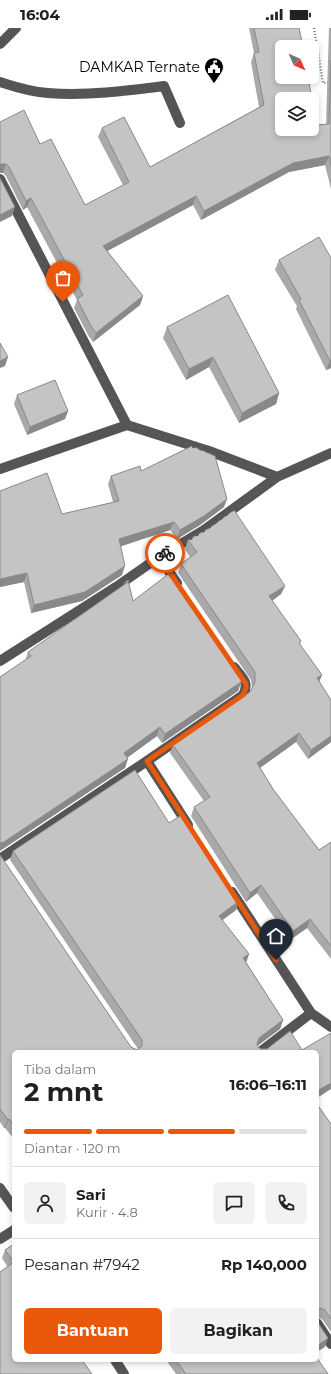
<!DOCTYPE html>
<html lang="id">
<meta charset="utf-8">
<style>
:root{--surface:#fff;--page:#f2f2f2;--text:#202124;--muted:#757577;--line:#e0e0e0;--accent:#ea580c}
body{margin:0;font-family:Montserrat,sans-serif;background:var(--page);color:var(--text);height:100vh;display:flex;flex-direction:column;font-size:15px;white-space:nowrap}
*{box-sizing:border-box;margin:0}
p{font-size:13px;color:var(--muted)}
.icon{flex:none;width:22px;height:22px;fill:none;stroke:currentColor;stroke-width:2;stroke-linecap:round;stroke-linejoin:round}
.map{position:relative;flex:1;overflow:hidden}
.drawer{position:absolute;left:12px;top:1022px;width:307px;height:312px;display:flex;flex-direction:column;background:var(--surface);border-radius:6px;box-shadow:0 2px 6px #0003}
.drawer>*{flex:none}
.needle{width:26px;rotate:135deg}
.fabs{position:absolute;left:275px;top:12px;display:grid;gap:8px}
.fabs a{display:grid;place-items:center;width:44px;height:44px;border-radius:6px;background:var(--surface);box-shadow:0 2px 6px #0003;font-size:20px}
.pin{position:absolute;display:grid;place-items:center;width:34px;height:34px;color:#fff;margin:-41px -17px;border-radius:50% 50% 50% 0;rotate:-45deg;box-shadow:0 0 4px #0007}
.pin .icon{rotate:45deg}
.courier{position:absolute;display:grid;place-items:center;width:40px;height:40px;margin:-20px;border:3px solid #ea580c;border-radius:50%;background:#fff;color:#222;box-shadow:0 1px 5px #0007}
.head em{font-style:normal;font-weight:700}
.head div{display:flex;flex-direction:column-reverse}
.head{display:flex;align-items:center;justify-content:space-between;height:68px;padding:0 12px}
h1{font-size:26px;font-weight:700;line-height:30px}
.bar{display:grid;grid-template-columns:repeat(4,1fr);gap:6px 4px;align-content:center;height:48px;padding:0 12px}
.bar i{height:5px;border-radius:3px;background:var(--line)}
.bar .selected{background:var(--accent)}
.bar p{grid-column:span 4}
.line{display:flex;align-items:center;gap:10px;padding:0 12px;border-top:1px solid var(--line)}
.line div{flex:1}
.round{display:grid;place-items:center;flex:none;width:42px;height:42px;border-radius:6px;background:var(--page)}
.action{display:flex;gap:8px;margin-top:auto;padding:8px 12px}
.action a{flex:1;height:46px;border-radius:6px;background:var(--accent);color:#fff;font-size:16px;font-weight:700;line-height:46px;text-align:center}
.action a+a{background:var(--page);color:var(--text)}
.status{display:flex;justify-content:space-between;align-items:center;height:28px;padding:0 20px;background:var(--surface);direction:ltr}
.status svg{height:11px;fill:currentColor}
.map>svg:first-child{display:block}
.lines{fill:none;stroke-linecap:round;stroke-linejoin:round}
.path{stroke:#777;stroke-width:2.5;stroke-dasharray:1 2;stroke-linecap:butt}
.minor{stroke:#555;stroke-width:10}
.wall{fill:#a9a9a9}
.shaded-wall{fill:#898989}
.building{fill:#c4c4c4;stroke:#898989}
.done{stroke:#595959;stroke-width:4;stroke-dasharray:0 7.2}
.route{stroke:#ea580c;stroke-width:5}
.labels{text-anchor:middle;dominant-baseline:central;stroke-width:3;stroke-linejoin:round;paint-order:stroke}
.poi-label{font-size:14px;fill:#000;stroke:#fff;text-anchor:end}
</style>
<div class="status"><b>16:04</b><svg viewBox="0 0 49 12"><path d="M0 12V9h3v3zM5 12V6h3v6zM10 12V3h3v9zM15 12V0h3v12zM26 1h20v11H26zM47 4h2v5h-2z"/></svg></div>
<div class="map">
<svg width="331" height="1346" viewBox="0 0 331 1346">
<rect width="100%" height="100%" fill="#fff"/>
<g class="lines">
<path class="path" d="M 314,0 L 323,55 L 331,54"/>
<path class="minor" d="M 0,16 L 16,0
M 0,54 C 15,59 31,64 48,65 C 86,68 126,63 164,58 L 180,95
M 0,151 L 127,397 L 209,423 L 277,449
M 0,441 L 127,397
M 159,529 L 177,555
M 0,633 L 116,559 L 159,529 L 204,502 L 277,449 L 331,425
M 147,733 L 188,797
M 1,830 L 147,733 L 243,667 C 250,654 242,650 234,639
M 232,864 L 311,985 L 331,999
M 260,1024 L 311,985
M 0,1160 L 14,1180
M 0,1211 L 14,1202
M 317,1295 L 331,1316
M 115,1332 L 124,1346"/>
</g>
<path class="wall" d="M 249,0 L 299,0 L 316,97 L 326,96 L 329,0 L 331,0 L 331,161 L 325,137 L 289,144 L 201,192 L 193,177 L 107,223 L 143,268 L 140,277 L 93,314 L 88,307 L 74,280 L 77,272 L 27,179 L 23,182 L 6,148 L 3,145 L 0,94 L 40,116 L 85,177 L 123,157 L 98,109 L 102,100 L 150,139 L 259,79 L 251,34 L 254,25 Z
M 331,230 L 331,340 L 326,342 L 296,281 L 297,278 L 275,242 L 279,232 Z
M 167,299 L 279,365 L 276,376 L 239,395 L 209,339 L 186,352 L 163,310 Z
M 17,367 L 68,383 L 65,391 L 27,407 L 14,376 Z
M 141,443 L 224,479 L 200,497 L 177,511 L 170,502 L 121,518 L 122,547 L 82,573 L 31,585 L 24,554 L 0,559 L 0,463 L 62,486 L 113,474 L 108,456 L 111,448 Z
M 188,512 L 285,558 L 281,566 L 272,573 L 301,613 L 300,617 L 322,647 L 319,654 L 331,672 L 331,714 L 308,731 L 296,714 L 260,740 L 273,761 L 319,822 L 331,814 L 331,931 L 307,900 L 290,912 L 257,865 L 246,874 L 191,788 L 194,779 L 204,773 L 170,725 L 173,717 L 250,664 L 252,660 L 251,652 L 178,545 L 181,536 L 190,529 L 185,521 Z
M 133,573 L 243,649 L 238,663 L 162,715 L 157,708 L 127,730 L 125,740 L 25,633 L 28,624 Z
M 169,795 L 236,882 L 222,892 L 249,926 L 246,934 L 283,992 L 280,1001 L 257,1018 L 258,1019 L 261,1021 L 302,1022 L 331,1061 L 14,1024 L 14,1111 L 5,1100 L 4,1100 L 0,1094 L 0,827 L 131,1019 L 137,1022 L 138,1021 L 10,832 L 13,823 Z
M 317,1076 L 331,1096 L 331,1304 L 322,1291 L 317,1289 Z
M 14,1216 L 14,1332 L 0,1346 L 7,1238 L 2,1230 L 5,1222 Z
M 166,1332 L 317,1332 L 328,1346 L 176,1346 Z"/>
<path class="shaded-wall" d="M 329,128 L 325,137 L 289,144 L 201,192 L 204,183 L 293,135 Z
M 1,136 L 6,136 L 3,145 L 0,145 L 0,137 Z
M 196,168 L 193,177 L 100,227 L 103,218 Z
M 31,170 L 27,179 L 23,182 L 26,173 Z
M 15,179 L 12,188 L 0,194 L 0,187 Z
M 143,268 L 140,277 L 93,314 L 96,305 Z
M 8,329 L 5,338 L 0,340 L 0,333 Z
M 213,329 L 209,339 L 186,352 L 189,341 Z
M 331,332 L 331,340 L 326,342 L 330,333 Z
M 279,365 L 276,376 L 239,395 L 242,385 Z
M 68,383 L 65,391 L 27,407 L 30,399 Z
M 227,471 L 224,479 L 200,497 L 177,511 L 180,502 Z
M 174,494 L 170,502 L 116,520 L 119,511 Z
M 125,538 L 122,547 L 82,573 L 31,585 L 34,577 Z
M 27,545 L 24,554 L 0,559 L 0,551 Z
M 285,558 L 281,566 L 266,577 L 269,568 Z
M 322,647 L 318,656 L 317,650 Z
M 241,654 L 238,663 L 162,715 L 165,706 Z
M 160,699 L 157,708 L 121,734 L 124,725 Z
M 299,705 L 296,714 L 254,744 L 257,735 Z
M 331,708 L 331,714 L 308,731 L 311,722 Z
M 128,731 L 125,740 L 0,823 L 0,815 Z
M 261,857 L 257,865 L 246,874 L 250,865 Z
M 239,873 L 236,882 L 216,897 L 219,888 Z
M 310,891 L 307,900 L 290,912 L 293,903 Z
M 249,926 L 246,935 L 243,930 Z
M 283,992 L 280,1001 L 256,1019 L 259,1010 Z
M 331,1055 L 331,1061 L 317,1070 L 317,1063 Z
M 9,1091 L 5,1100 L 4,1100 L 8,1092 Z
M 320,1280 L 317,1288 L 317,1281 Z
M 328,1310 L 325,1319 L 317,1324 L 317,1318 Z"/>
<path class="building" d="M 254,0 L 299,0 L 303,19 L 282,19 L 282,49 L 308,49 L 312,71 L 282,71 L 282,101 L 312,101 L 312,73 L 316,97 L 329,96 L 331,32 L 331,138 L 329,128 L 293,135 L 204,183 L 196,168 L 103,218 L 143,268 L 96,305 L 91,298 L 77,271 L 83,267 L 31,170 L 26,173 L 9,139 L 6,136 L 1,136 L 0,137 L 0,94 L 24,82 L 40,116 L 51,111 L 85,177 L 129,154 L 102,100 L 124,89 L 150,139 L 264,77 L 254,25 L 259,24 Z
M 0,150 L 15,179 L 0,187 Z
M 319,209 L 331,230 L 331,332 L 330,333 L 299,272 L 301,271 L 279,232 Z
M 228,267 L 279,365 L 242,385 L 213,329 L 189,341 L 167,299 Z
M 0,315 L 8,329 L 0,333 Z
M 55,352 L 68,383 L 30,399 L 17,367 Z
M 192,418 L 215,428 L 227,471 L 204,488 L 180,502 L 174,494 L 119,511 L 125,538 L 85,564 L 34,577 L 27,545 L 0,551 L 0,463 L 47,445 L 62,486 L 119,473 L 111,448 L 140,438 L 141,443 Z
M 234,482 L 285,558 L 269,568 L 301,613 L 299,615 L 322,647 L 317,650 L 331,672 L 331,708 L 311,722 L 299,705 L 257,735 L 273,761 L 319,822 L 331,814 L 331,918 L 310,891 L 293,903 L 261,857 L 250,865 L 194,779 L 210,769 L 173,717 L 250,664 L 255,654 L 255,644 L 181,536 L 197,524 L 188,512 L 211,499 Z
M 171,544 L 243,649 L 241,654 L 165,706 L 160,699 L 124,725 L 128,731 L 4,814 L 0,815 L 0,649 L 31,628 L 28,624 L 128,554 L 124,555 L 128,552 L 133,573 Z
M 135,742 L 169,795 L 183,786 L 239,873 L 219,888 L 249,926 L 243,930 L 283,992 L 259,1010 L 257,1016 L 258,1019 L 261,1021 L 267,1021 L 290,1003 L 302,1022 L 331,1005 L 331,1055 L 317,1063 L 317,1024 L 14,1024 L 14,1098 L 9,1091 L 8,1092 L 0,1081 L 0,827 L 131,1019 L 137,1022 L 142,1018 L 142,1012 L 13,823 Z
M 317,1076 L 331,1096 L 331,1291 L 325,1282 L 320,1280 L 317,1281 Z
M 14,1216 L 14,1332 L 82,1332 L 92,1346 L 0,1346 L 0,1244 L 14,1234 L 5,1222 Z
M 317,1293 L 328,1310 L 317,1318 Z
M 317,1330 L 328,1346 L 186,1346 L 176,1332 L 317,1332 Z"/>
<g class="lines">
<path class="done" d="M 63,274 L 127,397 L 209,423 L 277,449 L 204,502 L 165,525"/>
<path class="route" d="M 165,525 L 159,529 L 246,656 L 246,660 L 243,667 L 147,733 L 276,932"/>
</g>
<defs>
<symbol id="civic-pin" viewBox="-11 -11 22 30"><path d="M0 17L-7.5 6A9.5 9.5 0 1 1 7.5 6Z" fill="#000" stroke="#fff"/><path d="M-.6-6.5H3V-4.5H.6V-3L4-1V1h2V6H-6V1h2V-1L-.6-3ZM-1.2 2.5V6h2.4V2.5Z" fill="#fff"/></symbol>
</defs>
<g fill-rule="evenodd">
<use href="#civic-pin" x="203" y="28" width="22" height="30"/>
</g>
<g class="labels">
<g class="poi-label">
<text x="200" y="39">DAMKAR Ternate</text>
</g>
</g>
</svg>
<div class="fabs">
<a><svg class="needle" viewBox="-14 -14 28 28"><path d="M0-13l5 13h-10z" fill="#e53935"/><path d="M0 13l5-13h-10z" fill="#757577"/></svg></a>
<a><svg class="icon" aria-label="layers" viewBox="0 0 24 24"><path d="M12 4l9 5-9 5-9-5zM3 14l9 5 9-5"/></svg></a>
</div>
<div class="pin" style="left:63px;top:274px;background:#ea580c"><svg class="icon" aria-label="bag" viewBox="0 0 24 24"><path d="M5 8h14l-1 12H6zM9 8a3 3 0 0 1 6 0"/></svg></div>
<div class="pin" style="left:276px;top:932px;background:#1f2937"><svg class="icon" aria-label="home" viewBox="0 0 24 24"><path d="M3 11l9-7 9 7M6 9v11h12V9"/></svg></div>
<div class="courier" style="left:165px;top:525px"><svg class="icon" aria-label="bike" viewBox="0 0 24 24"><circle cx="6" cy="16" r="4"/><circle cx="18" cy="16" r="4"/><path d="M6 16l4-8h5l3 8M10 8l3 8H6M13 5h3"/></svg></div>
<section class="drawer">
<div class="head"><div><h1>2 mnt</h1><p>Tiba dalam</p></div><em>16:06–16:11</em></div>
<div class="bar"><i class="selected"></i><i class="selected"></i><i class="selected"></i><i></i><p>Diantar · 120 m</p></div>
<div class="line" style="height:72px"><a class="round"><svg class="icon" aria-label="person" viewBox="0 0 24 24"><circle cx="12" cy="8" r="4"/><path d="M4 21q1-7 8-7t8 7"/></svg></a><div><b>Sari</b><p>Kurir · 4.8</p></div><a class="round"><svg class="icon" aria-label="chat" viewBox="0 0 24 24"><path d="M4 5h16v11H9l-5 4z"/></svg></a><a class="round"><svg class="icon" aria-label="phone" viewBox="0 0 24 24"><path d="M5 4h4l2 5-3 2q2 4 5 5l2-3 5 2v4C11 20 4 13 5 4z"/></svg></a></div>
<div class="line" style="height:52px"><div>Pesanan #7942</div><b>Rp 140,000</b></div>
<div class="action"><a>Bantuan</a><a>Bagikan</a></div>
</section>
</div>
